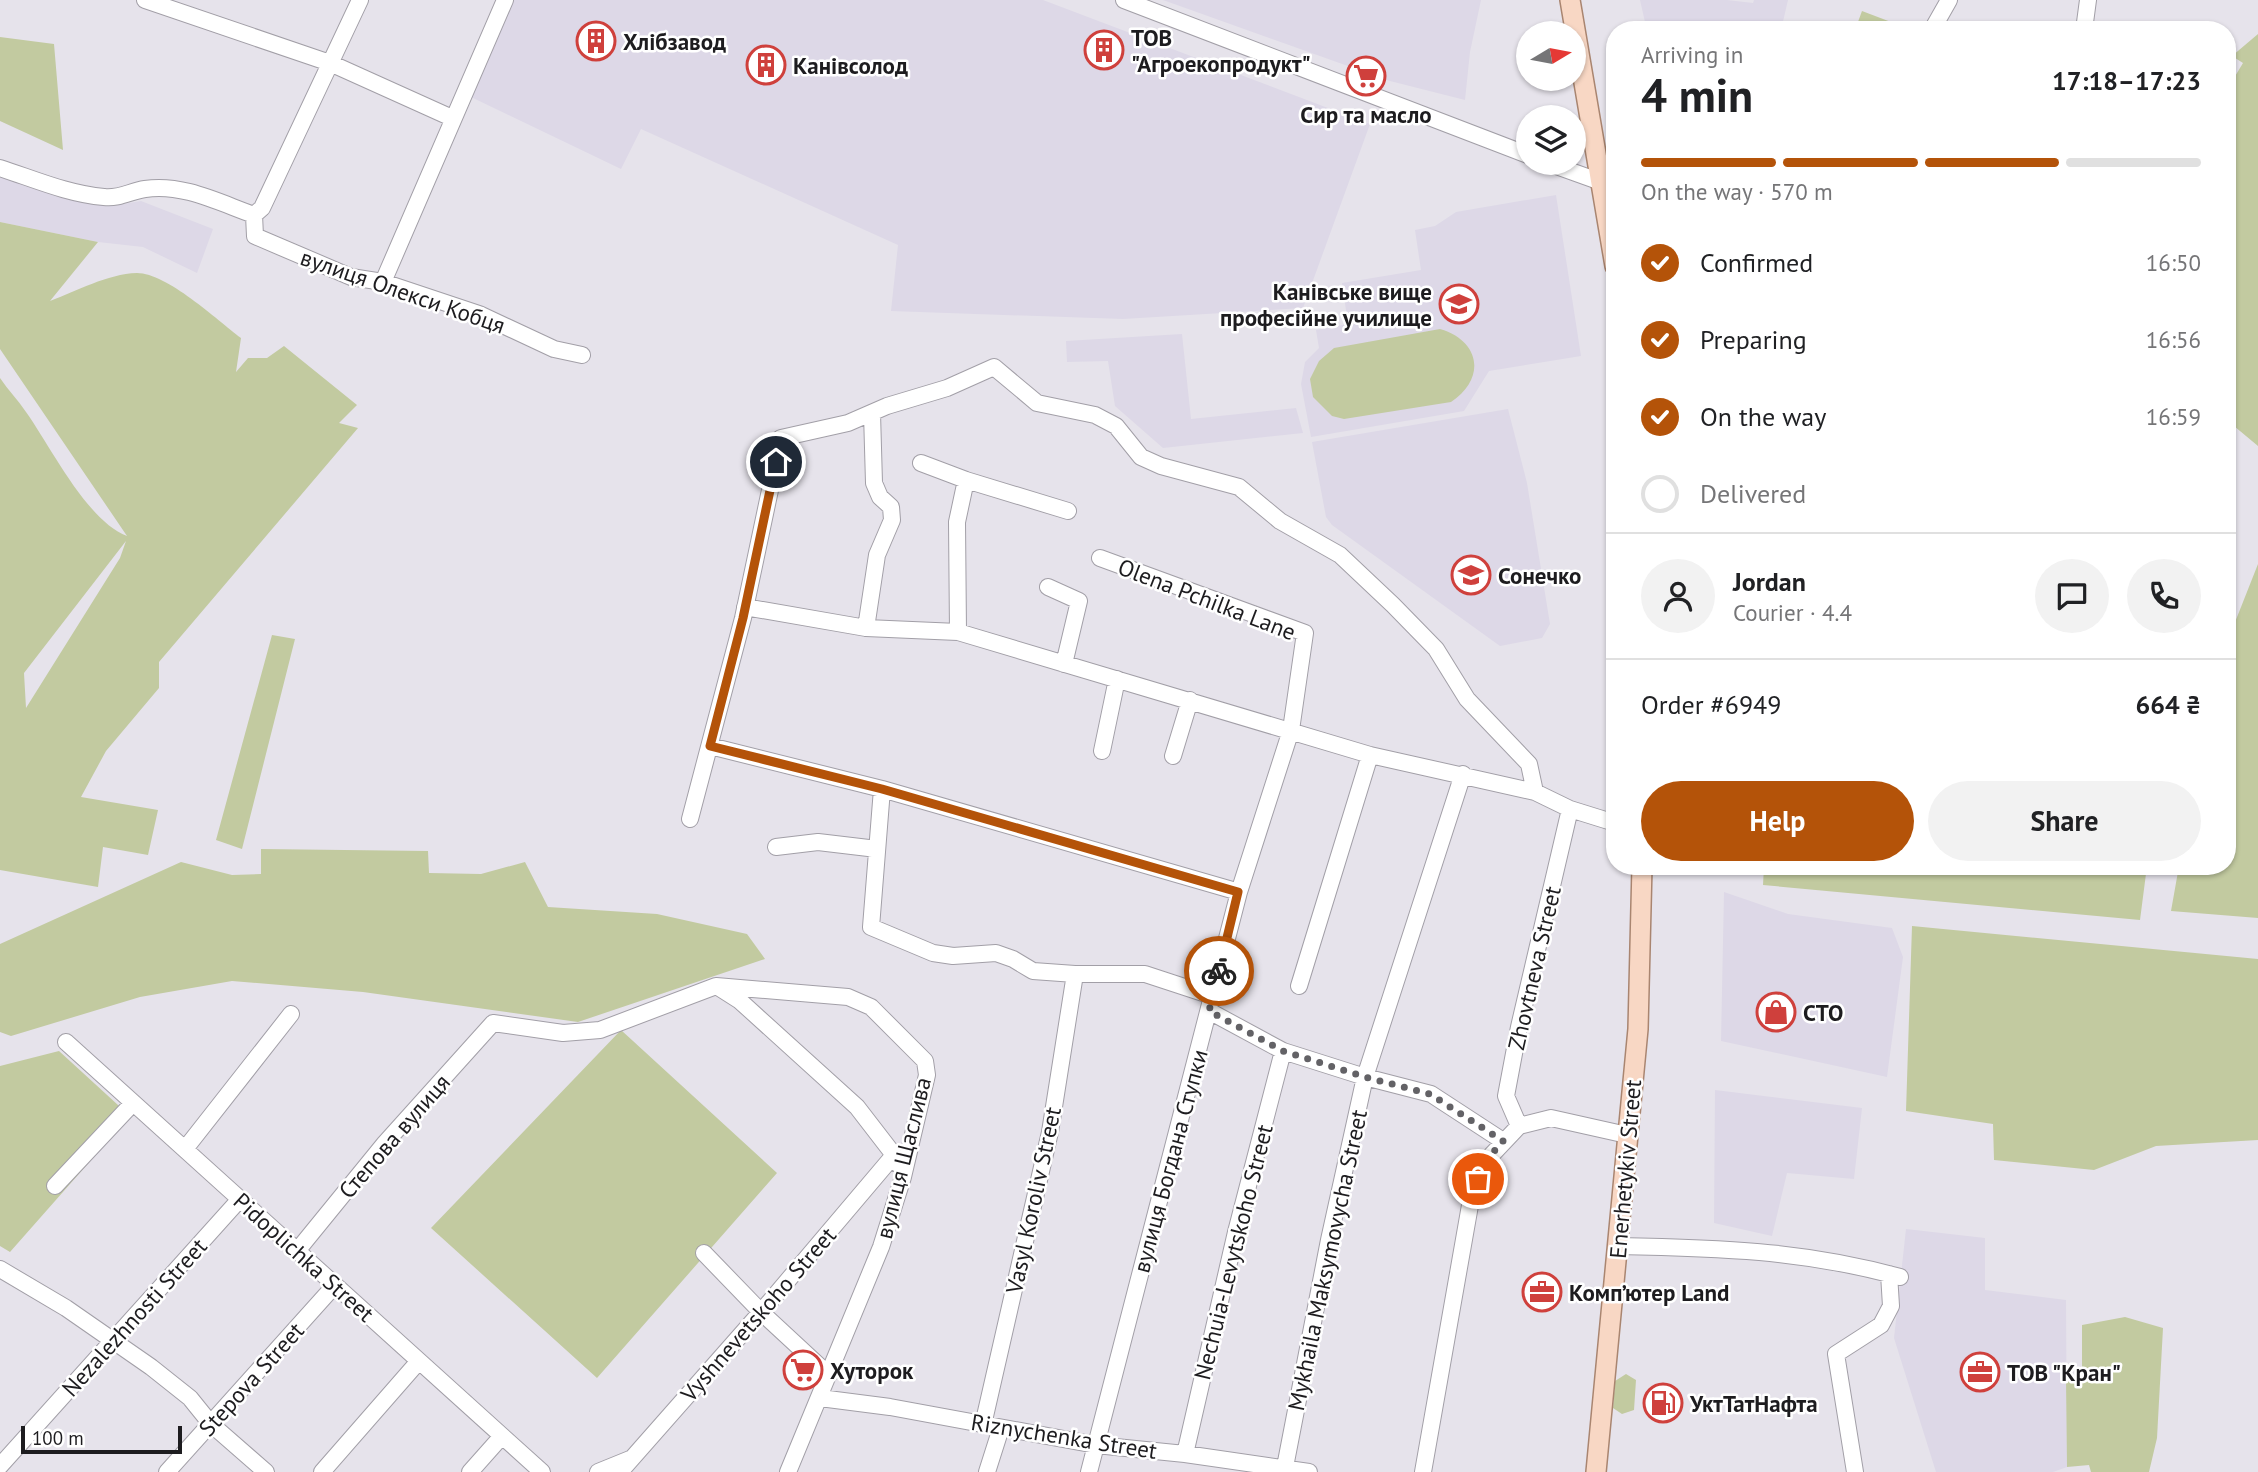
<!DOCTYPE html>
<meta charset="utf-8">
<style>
:root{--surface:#fff;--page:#f2f2f2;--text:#202124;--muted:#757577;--line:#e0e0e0;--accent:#b45309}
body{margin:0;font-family:"PT Sans",sans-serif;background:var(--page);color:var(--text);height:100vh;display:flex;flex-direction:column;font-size:26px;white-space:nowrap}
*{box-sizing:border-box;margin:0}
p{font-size:23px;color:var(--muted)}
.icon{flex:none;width:38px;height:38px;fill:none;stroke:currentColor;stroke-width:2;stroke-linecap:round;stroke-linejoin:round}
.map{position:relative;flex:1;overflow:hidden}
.panel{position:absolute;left:1606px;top:21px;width:630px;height:854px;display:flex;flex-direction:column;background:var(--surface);border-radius:28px;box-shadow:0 2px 5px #0004}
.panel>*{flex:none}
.needle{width:46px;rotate:80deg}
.controls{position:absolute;left:1516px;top:21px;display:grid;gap:14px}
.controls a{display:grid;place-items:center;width:70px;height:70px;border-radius:50%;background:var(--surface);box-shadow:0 2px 5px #0004;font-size:35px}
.scale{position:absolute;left:21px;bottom:18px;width:161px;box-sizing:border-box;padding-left:7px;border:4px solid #1d1c1f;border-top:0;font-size:19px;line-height:24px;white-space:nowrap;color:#1d1c1f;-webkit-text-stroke:5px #fff;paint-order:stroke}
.pin{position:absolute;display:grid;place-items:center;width:60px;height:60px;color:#fff;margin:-30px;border:4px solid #fff;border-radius:50%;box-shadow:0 2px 7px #0007}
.courier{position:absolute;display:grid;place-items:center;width:70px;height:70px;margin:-35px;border:5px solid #b45309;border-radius:50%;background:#fff;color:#222;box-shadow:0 2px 9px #0007}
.summary em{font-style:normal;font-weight:700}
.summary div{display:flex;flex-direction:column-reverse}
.summary{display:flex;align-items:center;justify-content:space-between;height:119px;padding:0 35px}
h1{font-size:46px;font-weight:700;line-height:52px}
.bar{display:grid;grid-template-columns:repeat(4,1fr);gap:10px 7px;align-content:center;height:84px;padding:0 35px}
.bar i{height:9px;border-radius:5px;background:var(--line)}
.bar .on{background:var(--accent)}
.bar p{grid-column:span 4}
.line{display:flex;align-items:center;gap:18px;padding:0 35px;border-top:2px solid var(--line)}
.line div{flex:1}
.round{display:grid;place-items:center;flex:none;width:74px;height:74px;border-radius:37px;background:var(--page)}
ol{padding:0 35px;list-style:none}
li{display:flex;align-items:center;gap:21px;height:77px}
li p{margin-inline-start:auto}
li .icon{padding:7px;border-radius:50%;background:var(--accent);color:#fff;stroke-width:4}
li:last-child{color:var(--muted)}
li i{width:38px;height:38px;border:4px solid var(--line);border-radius:50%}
.button{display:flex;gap:14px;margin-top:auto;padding:14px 35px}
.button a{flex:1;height:80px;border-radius:42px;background:var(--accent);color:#fff;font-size:28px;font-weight:700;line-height:80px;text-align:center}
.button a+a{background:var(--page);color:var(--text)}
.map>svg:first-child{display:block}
.built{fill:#ddd8e7}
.green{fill:#c2caa0;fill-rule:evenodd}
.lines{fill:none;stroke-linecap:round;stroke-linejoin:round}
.minor-casing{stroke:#a29fa7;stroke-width:18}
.major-casing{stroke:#a98570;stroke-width:22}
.minor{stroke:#fff;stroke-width:16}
.major{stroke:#f8d7c4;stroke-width:19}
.done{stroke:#636266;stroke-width:7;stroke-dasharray:0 12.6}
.route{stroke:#b45309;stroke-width:9}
.labels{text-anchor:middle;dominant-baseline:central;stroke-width:5;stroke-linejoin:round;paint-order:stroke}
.poi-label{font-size:23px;font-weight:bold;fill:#1d1c1f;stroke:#fff;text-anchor:start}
.street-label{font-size:23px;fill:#1d1c1f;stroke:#fff}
</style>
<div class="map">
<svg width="2258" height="1472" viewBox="0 0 2258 1472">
<rect width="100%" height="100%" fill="#e6e3eb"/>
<path class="built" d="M 511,0 L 1043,0 L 1370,124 L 1303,308 L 1123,319 L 891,311 L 898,245 L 641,129 L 621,169 L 471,97 Z
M 1163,0 L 1481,0 L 1470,52 L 1465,100 L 1390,81 Z
M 1640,0 L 1727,0 L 1753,3 L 1754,0 L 1788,0 L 1781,30 L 1735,30 L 1734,27 L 1645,22 Z
M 0,177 L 79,201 L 111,206 L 141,201 L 213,229 L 197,273 L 143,247 L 98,242 L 0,222 Z
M 1556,195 L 1581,356 L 1489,371 L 1464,411 L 1311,437 L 1301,384 L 1305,362 L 1319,348 L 1316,330 L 1348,324 L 1342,283 L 1421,270 L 1415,230 L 1435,226 L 1456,212 Z
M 1182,334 L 1191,419 L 1296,408 L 1303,433 L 1163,448 L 1115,406 L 1108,361 L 1067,362 L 1066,341 Z
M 1508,409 L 1527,483 L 1550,624 L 1542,638 L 1500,646 L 1332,525 L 1326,517 L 1312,442 Z
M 1724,892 L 1788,914 L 1892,928 L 1903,957 L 1887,1077 L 1721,1041 Z
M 1715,1090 L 1862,1108 L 1854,1179 L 1787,1173 L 1772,1236 L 1714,1223 Z
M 1906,1229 L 1985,1238 L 1985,1290 L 2066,1300 L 2067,1467 L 2053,1472 L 1936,1472 L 1894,1338 Z"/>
<path class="green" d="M 1862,11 L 1912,30 L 1855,30 Z
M 1645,22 L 1735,27 L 1735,30 L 1650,30 Z
M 2258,34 L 2258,446 L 2228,421 L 2228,88 L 2243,63 L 2232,56 Z
M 0,37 L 54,44 L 63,150 L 0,121 Z
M 0,222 L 98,242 L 50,301 C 77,291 107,274 137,273 C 167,273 217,320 241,338 L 236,372 L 248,358 L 267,358 L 284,346 L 357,405 L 339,423 L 358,428 L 159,662 L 159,688 L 106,751 L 81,797 L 158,810 L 148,855 L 103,847 L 98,887 L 0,870 L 0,378 C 8,390 18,400 26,412 C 51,447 87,521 127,536 L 0,349 ZM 126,541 L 120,558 L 26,708 L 24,673 Z
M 1440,329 C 1481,341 1486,379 1451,402 L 1344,419 L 1332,416 L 1313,397 L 1310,379 L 1319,361 L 1334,348 Z
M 2258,564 L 2258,918 L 2171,911 L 2179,866 L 2228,866 L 2228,640 Z
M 272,635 L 295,639 L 242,849 L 216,840 Z
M 261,849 L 428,851 L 429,873 L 481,874 L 525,862 L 548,907 L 657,914 L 747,934 L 765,959 L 578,1022 L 363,992 L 232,981 L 140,997 L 11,1036 L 0,1032 L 0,944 L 181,862 L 232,875 L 261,874 Z
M 1764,866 L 2147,866 L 2140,920 L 1763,885 Z
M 1912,926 L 2258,959 L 2258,1140 L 2156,1146 L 2094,1170 L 1994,1160 L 1993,1124 L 1906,1111 Z
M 621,1030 L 777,1173 L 597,1378 L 431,1228 Z
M 59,1051 L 130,1116 L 10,1252 L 0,1246 L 0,1066 Z
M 2125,1317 L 2163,1328 L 2157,1438 L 2149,1472 L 2091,1472 L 2089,1465 L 2067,1467 L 2066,1380 L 2082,1379 L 2082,1325 Z
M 1626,1374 L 1636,1380 L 1634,1410 L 1622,1414 L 1613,1408 L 1615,1381 Z"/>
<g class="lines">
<defs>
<path id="minor" d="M 145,0 L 330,63 L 452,118
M 1124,0 L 1528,155
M 1932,30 L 1949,0
M 2084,30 L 2088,0
M 1548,163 L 1601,182
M 0,168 C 34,179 68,194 104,197 C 119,199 131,191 145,189 C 182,183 220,203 254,215 L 255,236 L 351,277 L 383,282 L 479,314 L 554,349 L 582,355
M 254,215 L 262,208 L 360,0
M 383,282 L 505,0
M 921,463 L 966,480 L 1068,511
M 1048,587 L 1079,601 L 1064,664
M 745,607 L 866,628 L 958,632 L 1370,755 L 1535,792 L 1570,809 L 1615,823
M 866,628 L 877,555 L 892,520 L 891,507 L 880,497 L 874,483 L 872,413
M 958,632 L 957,522 L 966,480
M 710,746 L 882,789 L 1239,892
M 1102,751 L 1117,679
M 1173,756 L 1190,700
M 882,789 L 871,927 L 933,953 L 953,956 L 996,953 L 1013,959 L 1033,971 L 1075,974 L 1145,974 L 1212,996
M 690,819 L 743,618 L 781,438 L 848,423 L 887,406 L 947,388 L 994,367 L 1037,403 L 1095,415 L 1116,426 L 1141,457 L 1161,466 L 1239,487 L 1280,521 L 1340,555 L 1393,605 L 1436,649 L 1467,699 L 1529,764 L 1535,792
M 776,847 L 818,842 L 877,849
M 1299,986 L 1370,755
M 718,987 L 740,1001 L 857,1107 L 894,1155 L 898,1164
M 1209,1011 L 1283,1051 L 1365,1077 L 1431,1094 L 1503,1141
M 66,1042 L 542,1472
M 1519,1126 L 1506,1096 L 1519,1027 L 1570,809
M 185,1149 L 291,1014
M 55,1186 L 133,1103
M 1617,1246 C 1716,1248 1804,1250 1900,1277
M 297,1251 L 385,1143 L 493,1023 L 563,1033 L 600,1030 L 716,986 L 848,997 L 871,1007 L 925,1061 L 927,1075 L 903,1177 L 881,1247 L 788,1472
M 704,1253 L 761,1312 L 829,1375
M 0,1269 L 66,1308 L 151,1367 L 190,1398 L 211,1424 L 266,1472
M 820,1398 L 890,1407 L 1096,1445 L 1185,1454 L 1309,1472
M 983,1425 L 1050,1132 L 1075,974
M 1185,1454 L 1236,1232 L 1283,1051
M 0,1466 L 240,1199
M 1285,1467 L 1329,1240 L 1365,1077 L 1463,774
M 167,1472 L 335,1285
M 322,1472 L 419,1361
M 470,1472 L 502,1436
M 598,1472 L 630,1459
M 620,1472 L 761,1312 L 894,1155
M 987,1472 L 1001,1428
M 1089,1472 L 1239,892 L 1291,730 L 1305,633 L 1100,558
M 1423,1472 L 1472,1194 L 1483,1164 L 1519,1126 L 1551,1118 L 1627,1135
M 1855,1472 L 1836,1354 L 1881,1325 L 1891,1306 L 1889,1274"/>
<path id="major" d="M 1570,0 L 1615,266
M 1596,1472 L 1638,1029 L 1642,866"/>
</defs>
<use href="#minor" class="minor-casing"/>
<use href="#major" class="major-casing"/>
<use href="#minor" class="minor"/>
<use href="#major" class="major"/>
</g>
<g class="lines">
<path class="done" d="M 1219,971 L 1209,1011 L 1283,1051 L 1365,1077 L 1430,1094 L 1503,1141 L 1483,1164 L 1478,1179"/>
<path class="route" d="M 776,462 L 743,618 L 710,746 L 882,789 L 1238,892 L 1219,971"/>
</g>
<defs>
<symbol id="building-ring" viewBox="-11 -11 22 22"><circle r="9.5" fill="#fff" stroke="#cf403c" stroke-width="1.5"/><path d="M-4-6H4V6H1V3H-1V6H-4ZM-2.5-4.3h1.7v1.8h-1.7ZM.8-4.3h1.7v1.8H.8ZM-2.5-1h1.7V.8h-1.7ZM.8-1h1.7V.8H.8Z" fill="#cf403c"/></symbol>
<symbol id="supermarket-ring" viewBox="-11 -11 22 22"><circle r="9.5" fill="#fff" stroke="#cf403c" stroke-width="1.5"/><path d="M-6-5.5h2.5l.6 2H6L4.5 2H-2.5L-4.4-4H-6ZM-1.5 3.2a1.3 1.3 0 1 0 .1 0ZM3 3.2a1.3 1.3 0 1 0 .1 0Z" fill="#cf403c"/></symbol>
<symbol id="university-ring" viewBox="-11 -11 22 22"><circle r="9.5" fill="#fff" stroke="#cf403c" stroke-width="1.5"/><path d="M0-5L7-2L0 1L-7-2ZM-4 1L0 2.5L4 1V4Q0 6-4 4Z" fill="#cf403c"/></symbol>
<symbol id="school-ring" viewBox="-11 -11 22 22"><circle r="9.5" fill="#fff" stroke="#cf403c" stroke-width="1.5"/><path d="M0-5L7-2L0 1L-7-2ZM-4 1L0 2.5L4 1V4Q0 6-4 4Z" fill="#cf403c"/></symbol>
<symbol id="shop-ring" viewBox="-11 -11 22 22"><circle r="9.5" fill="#fff" stroke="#cf403c" stroke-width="1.5"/><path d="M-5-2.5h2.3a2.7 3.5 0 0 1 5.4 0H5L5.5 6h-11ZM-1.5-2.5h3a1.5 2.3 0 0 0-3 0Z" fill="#cf403c"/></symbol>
<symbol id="office-ring" viewBox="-11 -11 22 22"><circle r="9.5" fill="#fff" stroke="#cf403c" stroke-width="1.5"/><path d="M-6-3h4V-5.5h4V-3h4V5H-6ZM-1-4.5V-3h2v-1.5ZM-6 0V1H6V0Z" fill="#cf403c"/></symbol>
<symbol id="fuel-ring" viewBox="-11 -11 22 22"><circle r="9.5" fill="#fff" stroke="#cf403c" stroke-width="1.5"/><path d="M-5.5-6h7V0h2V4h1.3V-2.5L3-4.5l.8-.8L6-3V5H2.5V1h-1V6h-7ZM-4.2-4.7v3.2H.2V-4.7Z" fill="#cf403c"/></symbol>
</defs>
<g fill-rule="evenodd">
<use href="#building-ring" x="574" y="19" width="44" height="44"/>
<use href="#building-ring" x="1082" y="28" width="44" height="44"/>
<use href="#building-ring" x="744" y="43" width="44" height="44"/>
<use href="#supermarket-ring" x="1344" y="54" width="44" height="44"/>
<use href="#university-ring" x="1437" y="282" width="44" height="44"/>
<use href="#school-ring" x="1449" y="553" width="44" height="44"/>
<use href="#shop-ring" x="1754" y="990" width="44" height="44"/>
<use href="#office-ring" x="1520" y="1270" width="44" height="44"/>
<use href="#supermarket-ring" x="781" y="1348" width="44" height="44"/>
<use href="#office-ring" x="1958" y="1350" width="44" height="44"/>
<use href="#fuel-ring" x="1641" y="1381" width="44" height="44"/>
</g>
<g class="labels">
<g class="poi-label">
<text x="1131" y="37">ТОВ<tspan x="1131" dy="26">"Агроекопродукт"</tspan></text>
<text x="623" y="41">Хлібзавод</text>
<text x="793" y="65">Канівсолод</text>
<text x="1366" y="114" text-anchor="middle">Сир та масло</text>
<text x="1432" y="291" text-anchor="end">Канівське вище<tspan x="1432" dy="26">професійне училище</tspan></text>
<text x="1498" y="575">Сонечко</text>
<text x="1803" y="1012">СТО</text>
<text x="1569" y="1292">Комп’ютер Land</text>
<text x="830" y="1370">Хуторок</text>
<text x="2007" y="1372">ТОВ "Кран"</text>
<text x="1690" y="1403">УктТатНафта</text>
</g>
<g class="street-label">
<text transform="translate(403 291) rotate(19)">вулиця Олекси Кобця</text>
<text transform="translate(1207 599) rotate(21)">Olena Pchilka Lane</text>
<text transform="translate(1534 968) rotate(-77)">Zhovtneva Street</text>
<text transform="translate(394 1136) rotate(-49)">Степова вулиця</text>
<text transform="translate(903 1158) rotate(-76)">вулиця Щаслива</text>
<text transform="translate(1170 1161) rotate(-75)">вулиця Богдана Ступки</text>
<text transform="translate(1625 1169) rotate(-85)">Enerhetykiv Street</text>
<text transform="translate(1033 1200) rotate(-78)">Vasyl Koroliv Street</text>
<text transform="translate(1233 1252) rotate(-76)">Nechuia-Levytskoho Street</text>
<text transform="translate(304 1257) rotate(42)">Pidoplichka Street</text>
<text transform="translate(1327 1260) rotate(-78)">Mykhaila Maksymovycha Street</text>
<text transform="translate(758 1314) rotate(-49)">Vyshnevetskoho Street</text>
<text transform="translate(134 1317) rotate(-48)">Nezalezhnosti Street</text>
<text transform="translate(251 1379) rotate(-48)">Stepova Street</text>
<text transform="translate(1064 1436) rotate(9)">Riznychenka Street</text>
</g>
</g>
</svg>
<div class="controls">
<a><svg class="needle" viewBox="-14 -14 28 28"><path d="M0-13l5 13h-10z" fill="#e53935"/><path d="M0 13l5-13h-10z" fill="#757577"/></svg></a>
<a><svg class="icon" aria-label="layers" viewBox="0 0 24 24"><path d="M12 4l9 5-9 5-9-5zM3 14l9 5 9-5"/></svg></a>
</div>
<div class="scale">100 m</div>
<div class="pin" style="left:1478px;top:1179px;background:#ea580c"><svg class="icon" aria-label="bag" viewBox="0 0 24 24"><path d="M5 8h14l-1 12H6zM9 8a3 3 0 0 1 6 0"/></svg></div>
<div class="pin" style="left:776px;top:462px;background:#1f2937"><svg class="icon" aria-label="home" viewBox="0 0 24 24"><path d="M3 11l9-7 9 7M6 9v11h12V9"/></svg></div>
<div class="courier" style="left:1219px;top:971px"><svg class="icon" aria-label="bike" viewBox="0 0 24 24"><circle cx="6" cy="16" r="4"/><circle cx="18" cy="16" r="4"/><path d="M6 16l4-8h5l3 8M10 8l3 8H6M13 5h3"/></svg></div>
<section class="panel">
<div class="summary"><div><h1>4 min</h1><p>Arriving in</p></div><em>17:18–17:23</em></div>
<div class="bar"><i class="on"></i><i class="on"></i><i class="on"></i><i></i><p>On the way · 570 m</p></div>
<ol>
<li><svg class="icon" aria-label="check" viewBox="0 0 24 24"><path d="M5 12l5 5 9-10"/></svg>Confirmed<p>16:50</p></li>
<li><svg class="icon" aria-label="check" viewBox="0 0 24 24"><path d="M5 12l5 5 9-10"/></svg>Preparing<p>16:56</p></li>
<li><svg class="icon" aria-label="check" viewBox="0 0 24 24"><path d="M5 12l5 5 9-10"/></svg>On the way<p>16:59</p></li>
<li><i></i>Delivered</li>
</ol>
<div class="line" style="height:126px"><a class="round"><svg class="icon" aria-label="person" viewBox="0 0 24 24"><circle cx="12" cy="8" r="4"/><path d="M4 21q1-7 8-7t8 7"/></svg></a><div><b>Jordan</b><p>Courier · 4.4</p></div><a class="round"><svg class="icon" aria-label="chat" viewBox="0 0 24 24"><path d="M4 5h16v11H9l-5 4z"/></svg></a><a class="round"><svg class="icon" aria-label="phone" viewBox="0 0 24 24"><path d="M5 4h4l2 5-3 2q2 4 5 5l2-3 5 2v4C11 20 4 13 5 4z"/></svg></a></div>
<div class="line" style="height:91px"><div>Order #6949</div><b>664 ₴</b></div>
<div class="button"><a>Help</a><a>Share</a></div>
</section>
</div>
